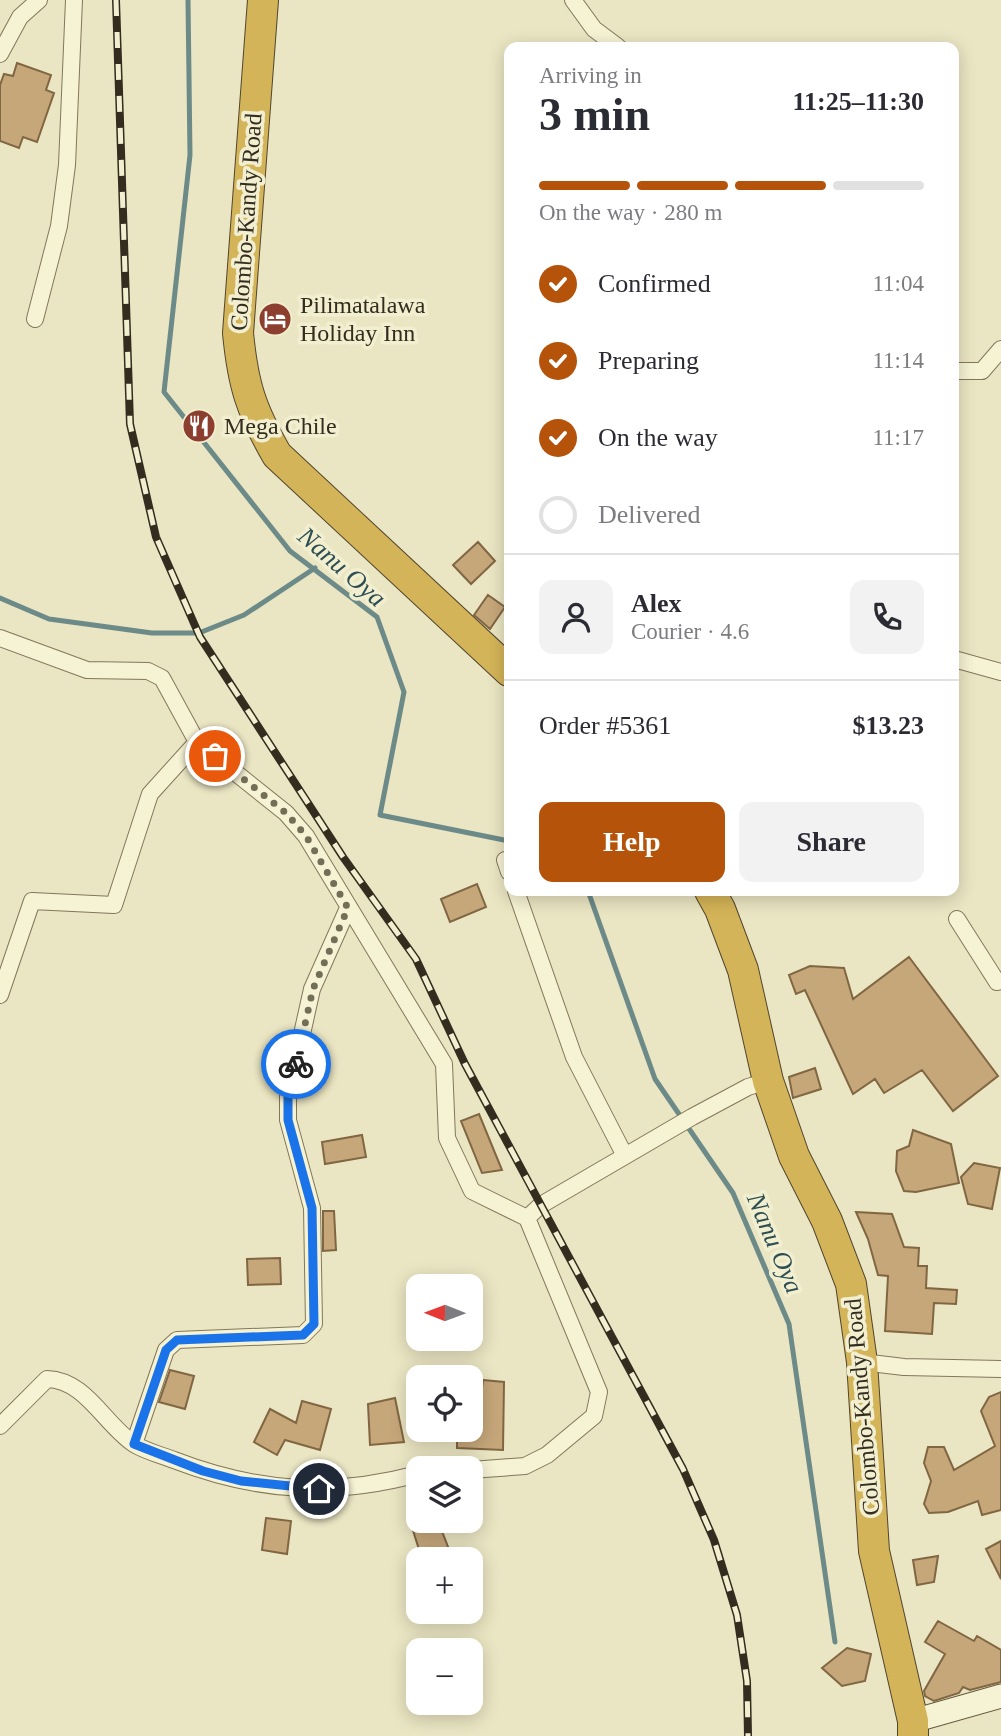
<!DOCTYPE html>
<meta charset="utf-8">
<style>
:root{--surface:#fff;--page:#f2f2f3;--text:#2b2b33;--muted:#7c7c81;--line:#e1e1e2;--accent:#b45309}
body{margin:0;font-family:Georgia,serif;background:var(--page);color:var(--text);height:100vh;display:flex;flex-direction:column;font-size:26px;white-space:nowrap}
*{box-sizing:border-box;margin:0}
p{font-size:23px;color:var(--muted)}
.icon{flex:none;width:38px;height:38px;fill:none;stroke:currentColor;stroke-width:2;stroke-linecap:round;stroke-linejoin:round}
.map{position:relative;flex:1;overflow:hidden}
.details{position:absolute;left:504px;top:42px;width:455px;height:854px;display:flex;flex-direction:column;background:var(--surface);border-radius:14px;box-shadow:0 4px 18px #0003}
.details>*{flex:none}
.needle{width:46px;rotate:271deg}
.fabs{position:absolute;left:406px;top:1274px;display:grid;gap:14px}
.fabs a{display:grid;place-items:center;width:77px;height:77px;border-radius:14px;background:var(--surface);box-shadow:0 4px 18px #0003;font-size:35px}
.pin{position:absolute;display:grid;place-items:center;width:60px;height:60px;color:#fff;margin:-30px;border:4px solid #fff;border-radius:50%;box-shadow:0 2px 7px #0007}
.courier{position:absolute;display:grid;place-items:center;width:70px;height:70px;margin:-35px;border:5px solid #1a73e8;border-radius:50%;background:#fff;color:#222;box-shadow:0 2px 9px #0007}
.summary em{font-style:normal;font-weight:700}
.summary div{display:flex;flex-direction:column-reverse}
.summary{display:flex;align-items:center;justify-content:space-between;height:119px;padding:0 35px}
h1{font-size:46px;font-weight:700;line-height:52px}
.bar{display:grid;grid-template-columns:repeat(4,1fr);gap:10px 7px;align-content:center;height:84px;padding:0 35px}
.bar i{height:9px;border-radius:5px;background:var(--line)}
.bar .active{background:var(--accent)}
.bar p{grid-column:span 4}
.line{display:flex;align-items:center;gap:18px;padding:0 35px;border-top:2px solid var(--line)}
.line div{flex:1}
.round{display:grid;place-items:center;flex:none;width:74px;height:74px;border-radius:14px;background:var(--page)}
ol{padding:0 35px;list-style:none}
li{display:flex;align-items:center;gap:21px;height:77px}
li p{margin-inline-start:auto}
li .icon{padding:7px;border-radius:50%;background:var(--accent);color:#fff;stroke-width:4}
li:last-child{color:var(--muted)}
li i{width:38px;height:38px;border:4px solid var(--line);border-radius:50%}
.primary-button{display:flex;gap:14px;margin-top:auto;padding:14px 35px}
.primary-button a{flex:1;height:80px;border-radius:14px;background:var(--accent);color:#fff;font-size:28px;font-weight:700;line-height:80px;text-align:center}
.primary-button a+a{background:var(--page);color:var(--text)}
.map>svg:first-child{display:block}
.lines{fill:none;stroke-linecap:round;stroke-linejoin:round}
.stream{stroke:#6c8a88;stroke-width:5}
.building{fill:#c6a77a;stroke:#806642;stroke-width:2}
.street-casing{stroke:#83775a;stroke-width:18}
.secondary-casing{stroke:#64583e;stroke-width:25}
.highway-casing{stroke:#51452f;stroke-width:32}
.street{stroke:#f6f2d4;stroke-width:16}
.secondary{stroke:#f6f2d4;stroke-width:23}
.highway{stroke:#d4b458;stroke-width:30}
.rail-casing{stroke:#342c1e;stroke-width:8}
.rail{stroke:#f2efd1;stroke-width:5;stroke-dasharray:16;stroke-linecap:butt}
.done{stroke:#746d57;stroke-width:7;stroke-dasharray:0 12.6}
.route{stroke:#1a73e8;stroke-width:9}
.labels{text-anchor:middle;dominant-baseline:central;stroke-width:7;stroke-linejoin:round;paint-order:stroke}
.street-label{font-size:24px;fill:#342c1e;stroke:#f2efd1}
.poi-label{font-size:24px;fill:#342c1e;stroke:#f2efd1;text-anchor:start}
.water-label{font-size:26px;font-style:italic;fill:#2e4e52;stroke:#f2efd1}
</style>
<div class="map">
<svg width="1001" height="1736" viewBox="0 0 1001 1736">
<rect width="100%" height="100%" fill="#eae5c2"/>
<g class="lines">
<path class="stream" d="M 188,0 L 190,155 L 164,392 L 290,551 L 377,617 L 404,692 L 380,815 L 509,841
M 0,598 L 49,619 L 152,633 L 199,633 L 244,615 L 315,568
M 588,891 L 655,1079 L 733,1193 L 789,1324 L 835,1642"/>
</g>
<path class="building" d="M 17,63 L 51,75 L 46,90 L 54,93 L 37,142 L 23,137 L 19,148 L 0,141 L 0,85 L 4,74 L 13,76 Z
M 478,542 L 495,561 L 471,584 L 453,565 Z
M 488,595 L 505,607 L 490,629 L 474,615 Z
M 477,884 L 486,907 L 450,922 L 441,899 Z
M 909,957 L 998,1076 L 953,1111 L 922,1070 L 884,1093 L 875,1079 L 853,1094 L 805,990 L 796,994 L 789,975 L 810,966 L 844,968 L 853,999 Z
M 815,1068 L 821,1089 L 793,1098 L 789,1077 Z
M 479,1114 L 502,1170 L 482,1173 L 461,1121 Z
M 913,1130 L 951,1144 L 959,1183 L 916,1192 L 904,1191 L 896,1171 L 897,1151 L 909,1146 Z
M 362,1135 L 366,1157 L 325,1164 L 322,1142 Z
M 974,1163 L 1000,1168 L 992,1209 L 968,1204 L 961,1177 Z
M 323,1211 L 334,1211 L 336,1250 L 323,1251 Z
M 856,1212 L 892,1214 L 904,1247 L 919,1248 L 918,1266 L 927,1266 L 926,1288 L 957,1290 L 956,1304 L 934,1303 L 932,1334 L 885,1331 L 888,1276 L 878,1275 L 868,1239 Z
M 280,1258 L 281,1284 L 248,1285 L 247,1259 Z
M 170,1370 L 194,1376 L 185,1409 L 159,1402 Z
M 483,1380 L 504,1382 L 503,1450 L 457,1448 L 457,1430 L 471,1430 L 471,1407 L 480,1406 Z
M 1001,1392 L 1001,1510 L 982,1515 L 978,1501 L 948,1512 L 929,1513 L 924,1504 L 931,1481 L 924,1463 L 928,1447 L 944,1447 L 954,1470 L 995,1446 L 981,1411 L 989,1397 Z
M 395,1398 L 404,1442 L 370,1445 L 368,1404 Z
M 302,1401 L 331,1409 L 320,1450 L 285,1440 L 277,1455 L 254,1442 L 270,1409 L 296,1423 Z
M 266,1518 L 291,1521 L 287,1554 L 262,1550 Z
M 410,1521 L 438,1521 L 450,1552 L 433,1559 L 422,1559 Z
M 1001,1541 L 1001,1579 L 986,1549 Z
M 938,1556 L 934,1582 L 917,1585 L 913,1560 Z
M 938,1621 L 974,1641 L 977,1636 L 1001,1650 L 1001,1682 L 970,1690 L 963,1687 L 959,1693 L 934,1701 L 925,1696 L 924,1691 L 945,1654 L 925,1642 Z
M 847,1648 L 871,1654 L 865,1681 L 842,1686 L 822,1668 Z"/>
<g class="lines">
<defs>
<path id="street" d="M 573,0 L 594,29 L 618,47
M 0,54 L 20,17 L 39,0
M 35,319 L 59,226 L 67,165 L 74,0
M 954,371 L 982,371 L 1001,349
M 0,638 L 87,670 L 148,671 L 162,678 L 197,742 L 286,813 L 306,836 L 444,1064 L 447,1138 L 472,1191 L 527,1218
M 954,659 L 1001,672
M 505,860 L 509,872
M 516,891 L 574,1057 L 625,1156
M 957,919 L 997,982 L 1001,981
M 0,995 L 32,901 L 114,905 L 150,794 L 197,742
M 862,1362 L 904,1367 L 1001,1369
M 0,1426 L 47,1379 C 86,1380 104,1424 134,1444 C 145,1451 161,1455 174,1460 C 257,1492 332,1497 418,1474
M 134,1444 L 166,1350 L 177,1340 L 303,1335 L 314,1324 L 312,1208 L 288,1120 L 288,1097 L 312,989 L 348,908
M 471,1470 L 525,1466 L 547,1455 L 594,1416 L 599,1392 L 527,1218 L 541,1205 L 692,1117 L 748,1087 L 768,1081"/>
<path id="secondary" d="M 913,1721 L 1001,1696"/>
<path id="highway" d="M 263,0 L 238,333 C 243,385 251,410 277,455 L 509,671
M 710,891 L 720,909 L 743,970 L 768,1081 L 794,1156 L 827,1221 L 851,1284 L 862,1362 L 874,1551 L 913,1721 L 913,1736"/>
</defs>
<use href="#street" class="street-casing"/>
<use href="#secondary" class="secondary-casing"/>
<use href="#highway" class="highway-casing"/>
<use href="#street" class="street"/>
<use href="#secondary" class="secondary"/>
<use href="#highway" class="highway"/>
<defs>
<path id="rail" d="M 116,0 L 130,424 L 156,537 L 200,637 L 343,857 L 416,959 L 465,1064 L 683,1469 L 714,1540 L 737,1615 L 747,1681 L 748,1736"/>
</defs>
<use href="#rail" class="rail-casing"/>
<use href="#rail" class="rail"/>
</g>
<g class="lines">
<path class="done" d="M 215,756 L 286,813 L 306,836 L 348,908 L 313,989 L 296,1064"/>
<path class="route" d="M 296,1064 L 288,1097 L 288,1120 L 312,1208 L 314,1324 L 303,1335 L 177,1340 L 166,1350 L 134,1444 L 203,1471 L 241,1481 L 319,1489"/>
</g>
<defs>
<symbol id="hotel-disc" viewBox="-11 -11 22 22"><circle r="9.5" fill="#8d3f2f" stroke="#f2efd1"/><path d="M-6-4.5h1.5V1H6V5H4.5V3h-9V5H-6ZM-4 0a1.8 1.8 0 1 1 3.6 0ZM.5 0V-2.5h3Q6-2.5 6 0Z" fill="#fff"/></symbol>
<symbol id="restaurant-disc" viewBox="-11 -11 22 22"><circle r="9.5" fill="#8d3f2f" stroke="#f2efd1"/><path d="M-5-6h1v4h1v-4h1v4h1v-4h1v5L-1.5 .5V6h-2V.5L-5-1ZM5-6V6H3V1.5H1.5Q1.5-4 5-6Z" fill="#fff"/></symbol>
</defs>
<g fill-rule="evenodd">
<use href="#hotel-disc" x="256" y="300" width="38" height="38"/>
<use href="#restaurant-disc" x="180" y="407" width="38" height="38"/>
</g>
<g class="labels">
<g class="street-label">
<text transform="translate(246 222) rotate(-86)">Colombo-Kandy Road</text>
<text transform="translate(862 1407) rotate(-95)">Colombo-Kandy Road</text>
</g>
<g class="poi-label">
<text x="300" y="305">Pilimatalawa<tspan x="300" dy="28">Holiday Inn</tspan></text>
<text x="224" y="426">Mega Chile</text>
</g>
<g class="water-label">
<text transform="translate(342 567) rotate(41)">Nanu Oya</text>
<text transform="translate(775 1243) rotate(67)">Nanu Oya</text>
</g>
</g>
</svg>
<div class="fabs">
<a><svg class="needle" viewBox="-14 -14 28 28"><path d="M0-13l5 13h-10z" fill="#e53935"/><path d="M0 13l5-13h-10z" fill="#7c7c81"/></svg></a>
<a><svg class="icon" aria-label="locate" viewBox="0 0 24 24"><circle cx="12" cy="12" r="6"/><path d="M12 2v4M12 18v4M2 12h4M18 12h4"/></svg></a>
<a><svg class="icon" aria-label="layers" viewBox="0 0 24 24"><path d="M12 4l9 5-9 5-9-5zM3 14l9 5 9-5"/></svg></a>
<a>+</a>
<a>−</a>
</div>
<div class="pin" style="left:215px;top:756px;background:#ea580c"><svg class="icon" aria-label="bag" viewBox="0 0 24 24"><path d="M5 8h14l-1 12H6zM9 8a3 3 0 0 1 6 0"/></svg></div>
<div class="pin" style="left:319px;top:1489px;background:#1f2937"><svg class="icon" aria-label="home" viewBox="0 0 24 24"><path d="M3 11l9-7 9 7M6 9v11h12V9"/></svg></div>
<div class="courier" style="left:296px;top:1064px"><svg class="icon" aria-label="bike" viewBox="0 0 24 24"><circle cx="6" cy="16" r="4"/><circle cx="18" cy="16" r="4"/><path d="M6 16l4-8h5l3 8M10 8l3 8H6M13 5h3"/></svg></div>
<section class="details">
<div class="summary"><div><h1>3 min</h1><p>Arriving in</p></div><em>11:25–11:30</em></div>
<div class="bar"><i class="active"></i><i class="active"></i><i class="active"></i><i></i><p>On the way · 280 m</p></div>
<ol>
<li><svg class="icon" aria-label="check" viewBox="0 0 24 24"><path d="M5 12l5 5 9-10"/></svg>Confirmed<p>11:04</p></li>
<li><svg class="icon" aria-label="check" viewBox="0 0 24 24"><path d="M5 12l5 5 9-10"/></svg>Preparing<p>11:14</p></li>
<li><svg class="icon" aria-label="check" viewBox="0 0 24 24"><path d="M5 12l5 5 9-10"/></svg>On the way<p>11:17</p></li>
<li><i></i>Delivered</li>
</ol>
<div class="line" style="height:126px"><a class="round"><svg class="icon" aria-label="person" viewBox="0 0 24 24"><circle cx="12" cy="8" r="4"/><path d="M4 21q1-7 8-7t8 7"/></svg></a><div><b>Alex</b><p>Courier · 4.6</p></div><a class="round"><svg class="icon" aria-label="phone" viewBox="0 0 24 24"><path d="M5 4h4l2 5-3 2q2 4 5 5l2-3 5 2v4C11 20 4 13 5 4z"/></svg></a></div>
<div class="line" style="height:91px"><div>Order #5361</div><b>$13.23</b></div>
<div class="primary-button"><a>Help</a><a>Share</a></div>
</section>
</div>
